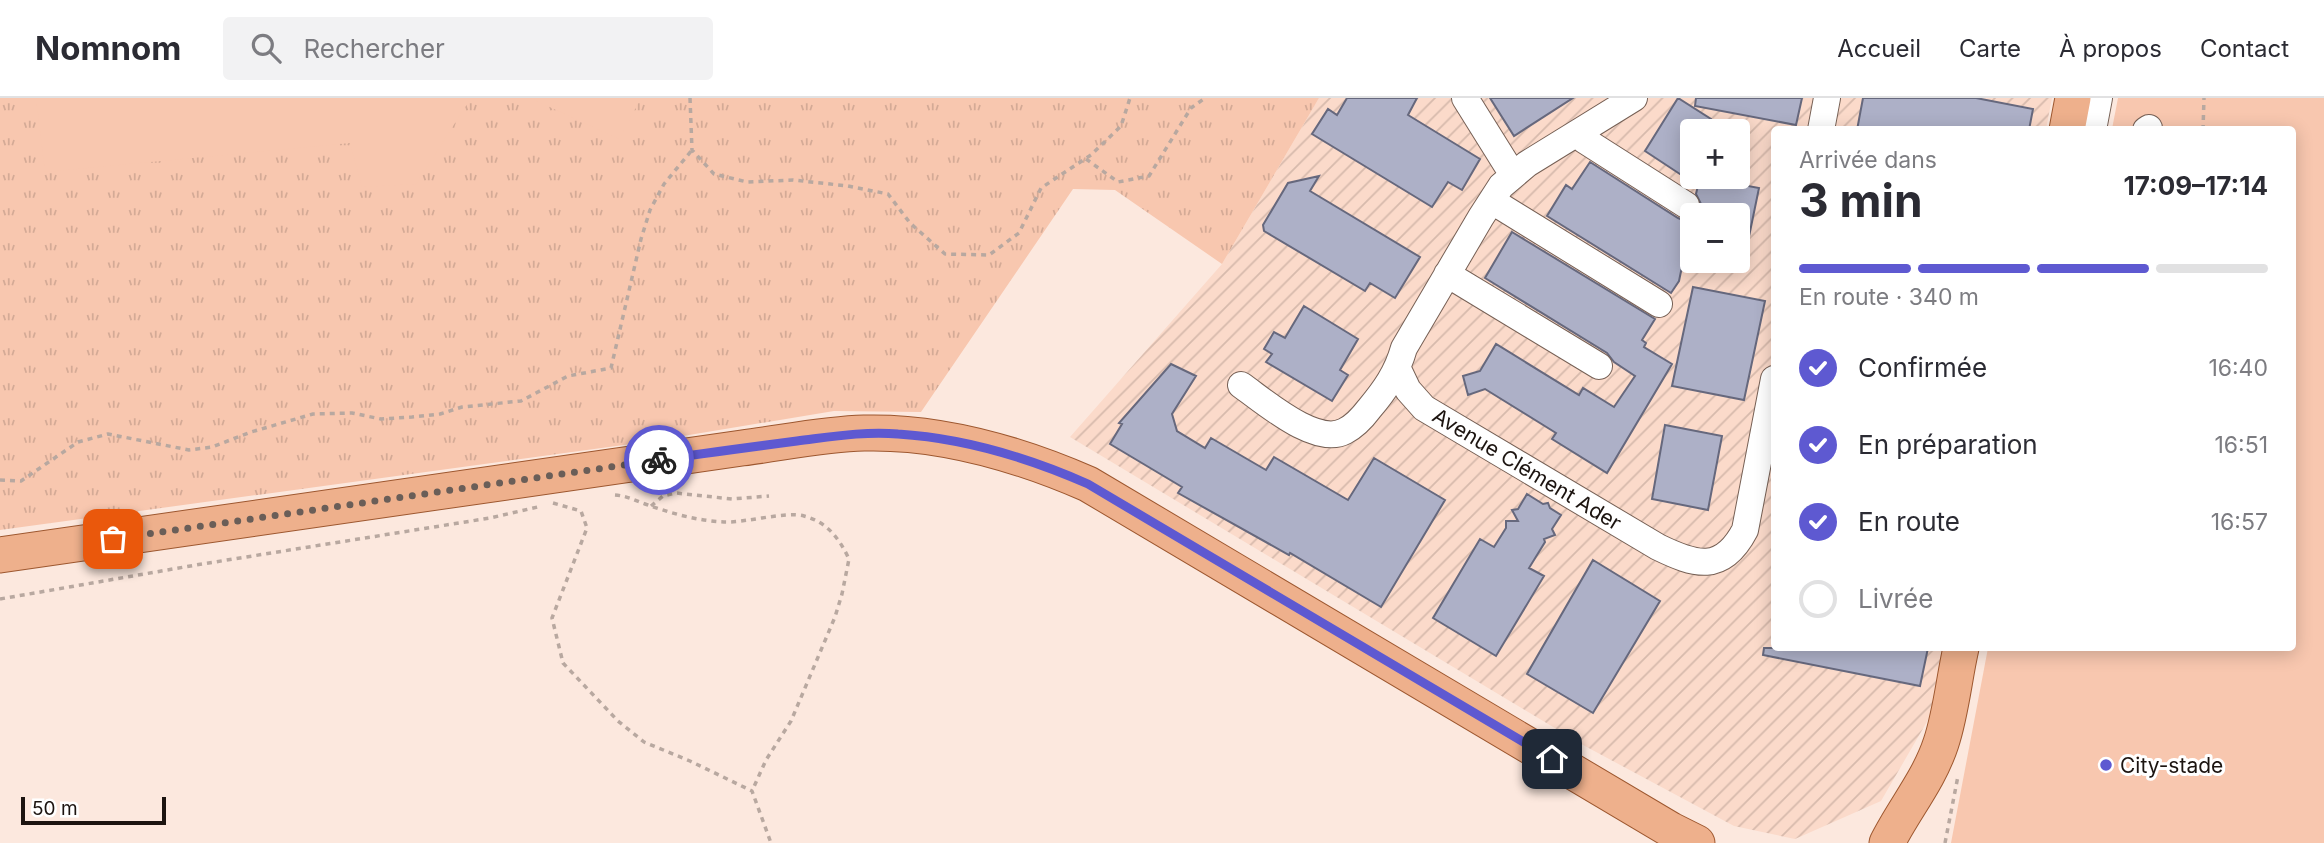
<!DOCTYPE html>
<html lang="fr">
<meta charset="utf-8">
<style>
:root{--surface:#fff;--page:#f2f2f3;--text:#2b2b33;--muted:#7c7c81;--line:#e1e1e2;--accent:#5e59d1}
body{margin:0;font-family:Inter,sans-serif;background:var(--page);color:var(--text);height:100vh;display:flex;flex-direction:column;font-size:26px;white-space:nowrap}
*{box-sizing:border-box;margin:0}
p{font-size:23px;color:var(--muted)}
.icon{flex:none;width:38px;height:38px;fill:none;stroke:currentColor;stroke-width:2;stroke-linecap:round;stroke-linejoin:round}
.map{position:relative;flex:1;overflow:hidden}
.sheet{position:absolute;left:1771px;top:28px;width:525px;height:525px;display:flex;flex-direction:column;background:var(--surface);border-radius:7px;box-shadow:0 4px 18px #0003}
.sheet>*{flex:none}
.fabs{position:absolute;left:1680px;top:21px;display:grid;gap:14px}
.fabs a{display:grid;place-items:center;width:70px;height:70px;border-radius:7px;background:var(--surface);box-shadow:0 4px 18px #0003;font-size:35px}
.scale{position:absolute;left:21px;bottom:18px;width:145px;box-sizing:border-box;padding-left:7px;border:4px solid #1c1410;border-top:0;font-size:19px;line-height:24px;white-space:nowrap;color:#1c1410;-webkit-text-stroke:5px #fff;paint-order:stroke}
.pin{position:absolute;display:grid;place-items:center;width:60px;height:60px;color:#fff;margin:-30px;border-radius:14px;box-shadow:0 4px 10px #0006}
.courier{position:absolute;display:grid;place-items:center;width:70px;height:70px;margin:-35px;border:5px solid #5e59d1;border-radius:50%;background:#fff;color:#222;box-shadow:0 2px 9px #0007}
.headline em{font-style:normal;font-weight:700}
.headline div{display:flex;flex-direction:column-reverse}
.headline{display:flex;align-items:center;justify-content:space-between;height:119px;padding:0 28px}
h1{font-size:46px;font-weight:700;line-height:52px}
.bar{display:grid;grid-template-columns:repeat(4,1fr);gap:10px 7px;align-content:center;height:84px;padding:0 28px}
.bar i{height:9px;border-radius:5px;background:var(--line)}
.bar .selected{background:var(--accent)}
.bar p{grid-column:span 4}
ol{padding:0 28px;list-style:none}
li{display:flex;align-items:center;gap:21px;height:77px}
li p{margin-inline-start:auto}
li .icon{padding:7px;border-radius:50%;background:var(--accent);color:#fff;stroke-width:4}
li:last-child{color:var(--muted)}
li i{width:38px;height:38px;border:4px solid var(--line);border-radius:50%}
header{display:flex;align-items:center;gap:42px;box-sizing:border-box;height:98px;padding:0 35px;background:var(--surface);border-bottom:2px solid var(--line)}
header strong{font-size:33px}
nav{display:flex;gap:38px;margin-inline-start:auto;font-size:24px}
.search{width:490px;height:63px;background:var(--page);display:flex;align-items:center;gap:18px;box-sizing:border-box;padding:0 24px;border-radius:7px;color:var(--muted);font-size:26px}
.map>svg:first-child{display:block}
.industrial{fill:url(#industrial-furrows);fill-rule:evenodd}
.grass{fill:url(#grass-tufts)}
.green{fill:#f8c7af}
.building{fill:#adb0c7;stroke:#66687d;stroke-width:2}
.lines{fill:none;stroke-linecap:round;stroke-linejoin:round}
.minor-casing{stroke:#766055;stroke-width:28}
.major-casing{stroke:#9d572f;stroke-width:37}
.path{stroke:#b8a8a0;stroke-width:3.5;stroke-dasharray:5 5;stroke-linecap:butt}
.minor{stroke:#fff;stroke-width:26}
.major{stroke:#eeb08c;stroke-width:35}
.done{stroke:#6a5e58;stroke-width:7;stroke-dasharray:0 12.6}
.route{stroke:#5e59d1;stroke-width:9}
.poi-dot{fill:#5e59d1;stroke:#fff;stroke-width:2.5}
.labels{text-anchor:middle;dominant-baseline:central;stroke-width:6;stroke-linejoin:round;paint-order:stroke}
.street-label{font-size:21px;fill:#1c1410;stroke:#fff}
.poi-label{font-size:21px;fill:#1c1410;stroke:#fff;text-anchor:start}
</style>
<header>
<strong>Nomnom</strong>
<div class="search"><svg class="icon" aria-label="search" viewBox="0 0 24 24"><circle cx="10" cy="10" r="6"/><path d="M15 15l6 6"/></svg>Rechercher</div>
<nav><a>Accueil</a><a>Carte</a><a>À propos</a><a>Contact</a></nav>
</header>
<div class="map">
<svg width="2324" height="745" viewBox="0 0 2324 745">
<defs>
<pattern id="industrial-furrows" width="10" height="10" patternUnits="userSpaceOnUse" patternTransform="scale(1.75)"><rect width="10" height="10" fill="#fbdaca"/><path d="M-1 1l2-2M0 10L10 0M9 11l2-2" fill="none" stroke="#d7baac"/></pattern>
<pattern id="grass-tufts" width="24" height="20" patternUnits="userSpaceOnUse" patternTransform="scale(1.75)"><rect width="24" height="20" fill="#f8c7af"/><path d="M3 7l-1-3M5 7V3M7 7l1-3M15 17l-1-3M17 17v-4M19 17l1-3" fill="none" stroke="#d4aa96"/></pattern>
</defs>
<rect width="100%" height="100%" fill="#fce8de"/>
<path class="industrial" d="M 1319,0 L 2052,0 L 2046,31 L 1774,32 L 1774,550 L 1945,550 L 1932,615 L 1881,703 L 1795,741 L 1734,728 L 1583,647 L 1070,339 L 1222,166 ZM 1692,33 L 1738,33 L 1738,79 L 1692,79 ZM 1692,117 L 1738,117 L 1738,163 L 1692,163 Z"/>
<path class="grass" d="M 0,0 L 1319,0 L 1222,166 L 1115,92 L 1073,91 L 921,314 L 834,313 L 653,343 L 0,432 Z"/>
<path class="green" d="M 36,0 L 471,0 L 416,86 L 362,89 L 350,45 L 45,74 Z
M 530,0 L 641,0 L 619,41 Z
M 2118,0 L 2324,0 L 2324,745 L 1951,745 L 1988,550 L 2292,550 L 2292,32 L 2112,31 Z"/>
<path class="building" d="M 1347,0 L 1417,0 L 1408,17 L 1480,61 L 1462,92 L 1448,84 L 1432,109 L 1312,36 L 1328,11 L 1337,17 Z
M 1490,0 L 1573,0 L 1514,38 Z
M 1678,0 L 1711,21 L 1709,33 L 1692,33 L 1692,84 L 1645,53 Z
M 1696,0 L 1802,0 L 1796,27 L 1695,8 Z
M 1863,0 L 1976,0 L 2033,11 L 2029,32 L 1857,32 Z
M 1590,64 L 1678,120 L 1685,123 L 1692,121 L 1692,150 L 1686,149 L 1679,183 L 1671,195 L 1547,118 L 1566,87 L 1572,91 Z
M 1319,78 L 1310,93 L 1420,159 L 1395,200 L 1370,185 L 1365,193 L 1264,133 L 1263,127 L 1288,85 Z
M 1700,79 L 1759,90 L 1745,158 L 1738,157 L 1738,117 L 1697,117 L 1702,108 L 1696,96 Z
M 1512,134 L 1655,221 L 1642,242 L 1646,245 L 1644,249 L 1672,266 L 1607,375 L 1552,341 L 1556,335 L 1485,291 L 1468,297 L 1463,278 L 1480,273 L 1496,246 L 1579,297 L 1583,290 L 1614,309 L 1635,278 L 1614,264 L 1607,255 L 1485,180 Z
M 1693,189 L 1765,203 L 1744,302 L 1672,288 Z
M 1304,208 L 1358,241 L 1340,272 L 1348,277 L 1332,303 L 1266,264 L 1272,256 L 1264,251 L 1274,234 L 1285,240 Z
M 1171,266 L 1196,278 L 1172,316 L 1177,333 L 1205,350 L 1211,340 L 1266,372 L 1274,359 L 1348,402 L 1374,360 L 1445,402 L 1381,509 L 1290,455 L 1289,457 L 1178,395 L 1182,389 L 1110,346 L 1122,326 L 1119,325 Z
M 1665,327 L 1722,338 L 1708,412 L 1652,401 Z
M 1527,396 L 1543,406 L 1548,405 L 1550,410 L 1561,417 L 1552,431 L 1555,437 L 1544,441 L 1545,444 L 1529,470 L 1544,478 L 1496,558 L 1433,520 L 1480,441 L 1494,449 L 1506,430 L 1506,423 L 1518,423 L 1512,412 L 1518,411 Z
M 1593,462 L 1660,503 L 1593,615 L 1527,576 Z
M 1764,550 L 1928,550 L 1920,588 L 1763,557 Z"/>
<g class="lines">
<defs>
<path id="minor" d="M 1465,0 L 1513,77
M 1821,32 L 1827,0
M 2093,32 L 2099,0
M 2146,32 L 2149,30
M 1578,35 L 1584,42 L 1686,107
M 1492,103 L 1659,206
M 1447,176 L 1599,268
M 1398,271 L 1408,292 L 1424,310 L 1658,449 C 1695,467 1722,476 1745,432 L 1774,281
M 1241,287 C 1264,303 1316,349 1345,333 C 1355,328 1363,319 1369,311 C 1385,292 1397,275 1404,250 L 1481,119 L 1501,88 L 1527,66 L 1634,0"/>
<path id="major" d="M 2067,32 L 2073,0
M 0,457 L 742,350 C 782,345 824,336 864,335 C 940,333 1019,356 1088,386 L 1671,732 L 1697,745
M 1887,745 C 1904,711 1929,682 1941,645 C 1951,615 1954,581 1961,550"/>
</defs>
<use href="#minor" class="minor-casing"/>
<use href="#major" class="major-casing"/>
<path class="path" d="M 690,0 L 692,52 L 714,76 L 747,84 L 793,82 L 848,88 L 888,96 L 910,125 L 945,156 L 989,157 L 1019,135 L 1041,90 L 1091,57 L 1121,28 L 1130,0
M 2203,32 L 2204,0
M 1086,61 L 1118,84 L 1149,78 L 1191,10 L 1205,0
M 0,382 L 21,383 L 78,344 L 108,336 L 189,352 L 212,349 L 251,334 L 313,316 L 352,315 L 381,321 L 412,319 L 440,316 L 462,309 L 521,303 L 568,278 L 611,270 L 641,141 L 650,112 L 664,86 L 692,52
M 615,397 C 627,398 634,402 645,406 C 670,415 698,423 724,424 C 745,425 786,413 804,418 C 827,424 839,440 849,461 L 842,496 L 835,519 L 791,623 L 766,662 L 752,693
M 553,405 L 581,413 L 587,430 L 552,520 L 563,565 L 618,623 L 644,644 L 690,663 L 752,693 L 771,745
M 651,408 L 663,398 L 676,395 L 732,401 L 769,398
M 0,501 L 196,467 L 490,420 L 542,408
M 1945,745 L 1958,678"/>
<use href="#minor" class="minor"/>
<use href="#major" class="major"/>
</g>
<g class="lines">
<path class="done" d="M 113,441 L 659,362"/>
<path class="route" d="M 659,362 C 705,355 751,349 797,343 C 830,339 864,333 898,336 C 963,340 1029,360 1088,386 L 1552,661"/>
</g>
<circle class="poi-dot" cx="2106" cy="667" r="7"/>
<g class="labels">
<g class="street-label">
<text transform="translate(1527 371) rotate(31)">Avenue Clément Ader</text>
</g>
<g class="poi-label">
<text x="2120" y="667">City-stade</text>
</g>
</g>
</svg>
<div class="fabs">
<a>+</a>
<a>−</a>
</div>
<div class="scale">50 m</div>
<div class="pin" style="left:113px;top:441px;background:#ea580c"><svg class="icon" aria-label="bag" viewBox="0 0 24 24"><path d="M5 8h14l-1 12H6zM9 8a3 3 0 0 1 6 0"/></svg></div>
<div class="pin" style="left:1552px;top:661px;background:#1f2937"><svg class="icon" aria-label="home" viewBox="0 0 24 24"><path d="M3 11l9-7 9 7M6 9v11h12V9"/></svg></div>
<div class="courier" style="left:659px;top:362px"><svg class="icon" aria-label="bike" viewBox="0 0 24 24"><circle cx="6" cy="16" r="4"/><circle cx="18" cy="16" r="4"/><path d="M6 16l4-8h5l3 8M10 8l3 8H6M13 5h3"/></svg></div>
<section class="sheet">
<div class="headline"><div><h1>3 min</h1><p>Arrivée dans</p></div><em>17:09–17:14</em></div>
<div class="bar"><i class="selected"></i><i class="selected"></i><i class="selected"></i><i></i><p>En route · 340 m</p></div>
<ol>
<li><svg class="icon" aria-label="check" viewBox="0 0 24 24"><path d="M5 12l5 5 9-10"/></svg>Confirmée<p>16:40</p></li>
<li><svg class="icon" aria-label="check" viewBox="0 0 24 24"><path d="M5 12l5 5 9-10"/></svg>En préparation<p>16:51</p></li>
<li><svg class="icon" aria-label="check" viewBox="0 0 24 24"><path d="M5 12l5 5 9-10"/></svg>En route<p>16:57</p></li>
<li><i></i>Livrée</li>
</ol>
</section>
</div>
